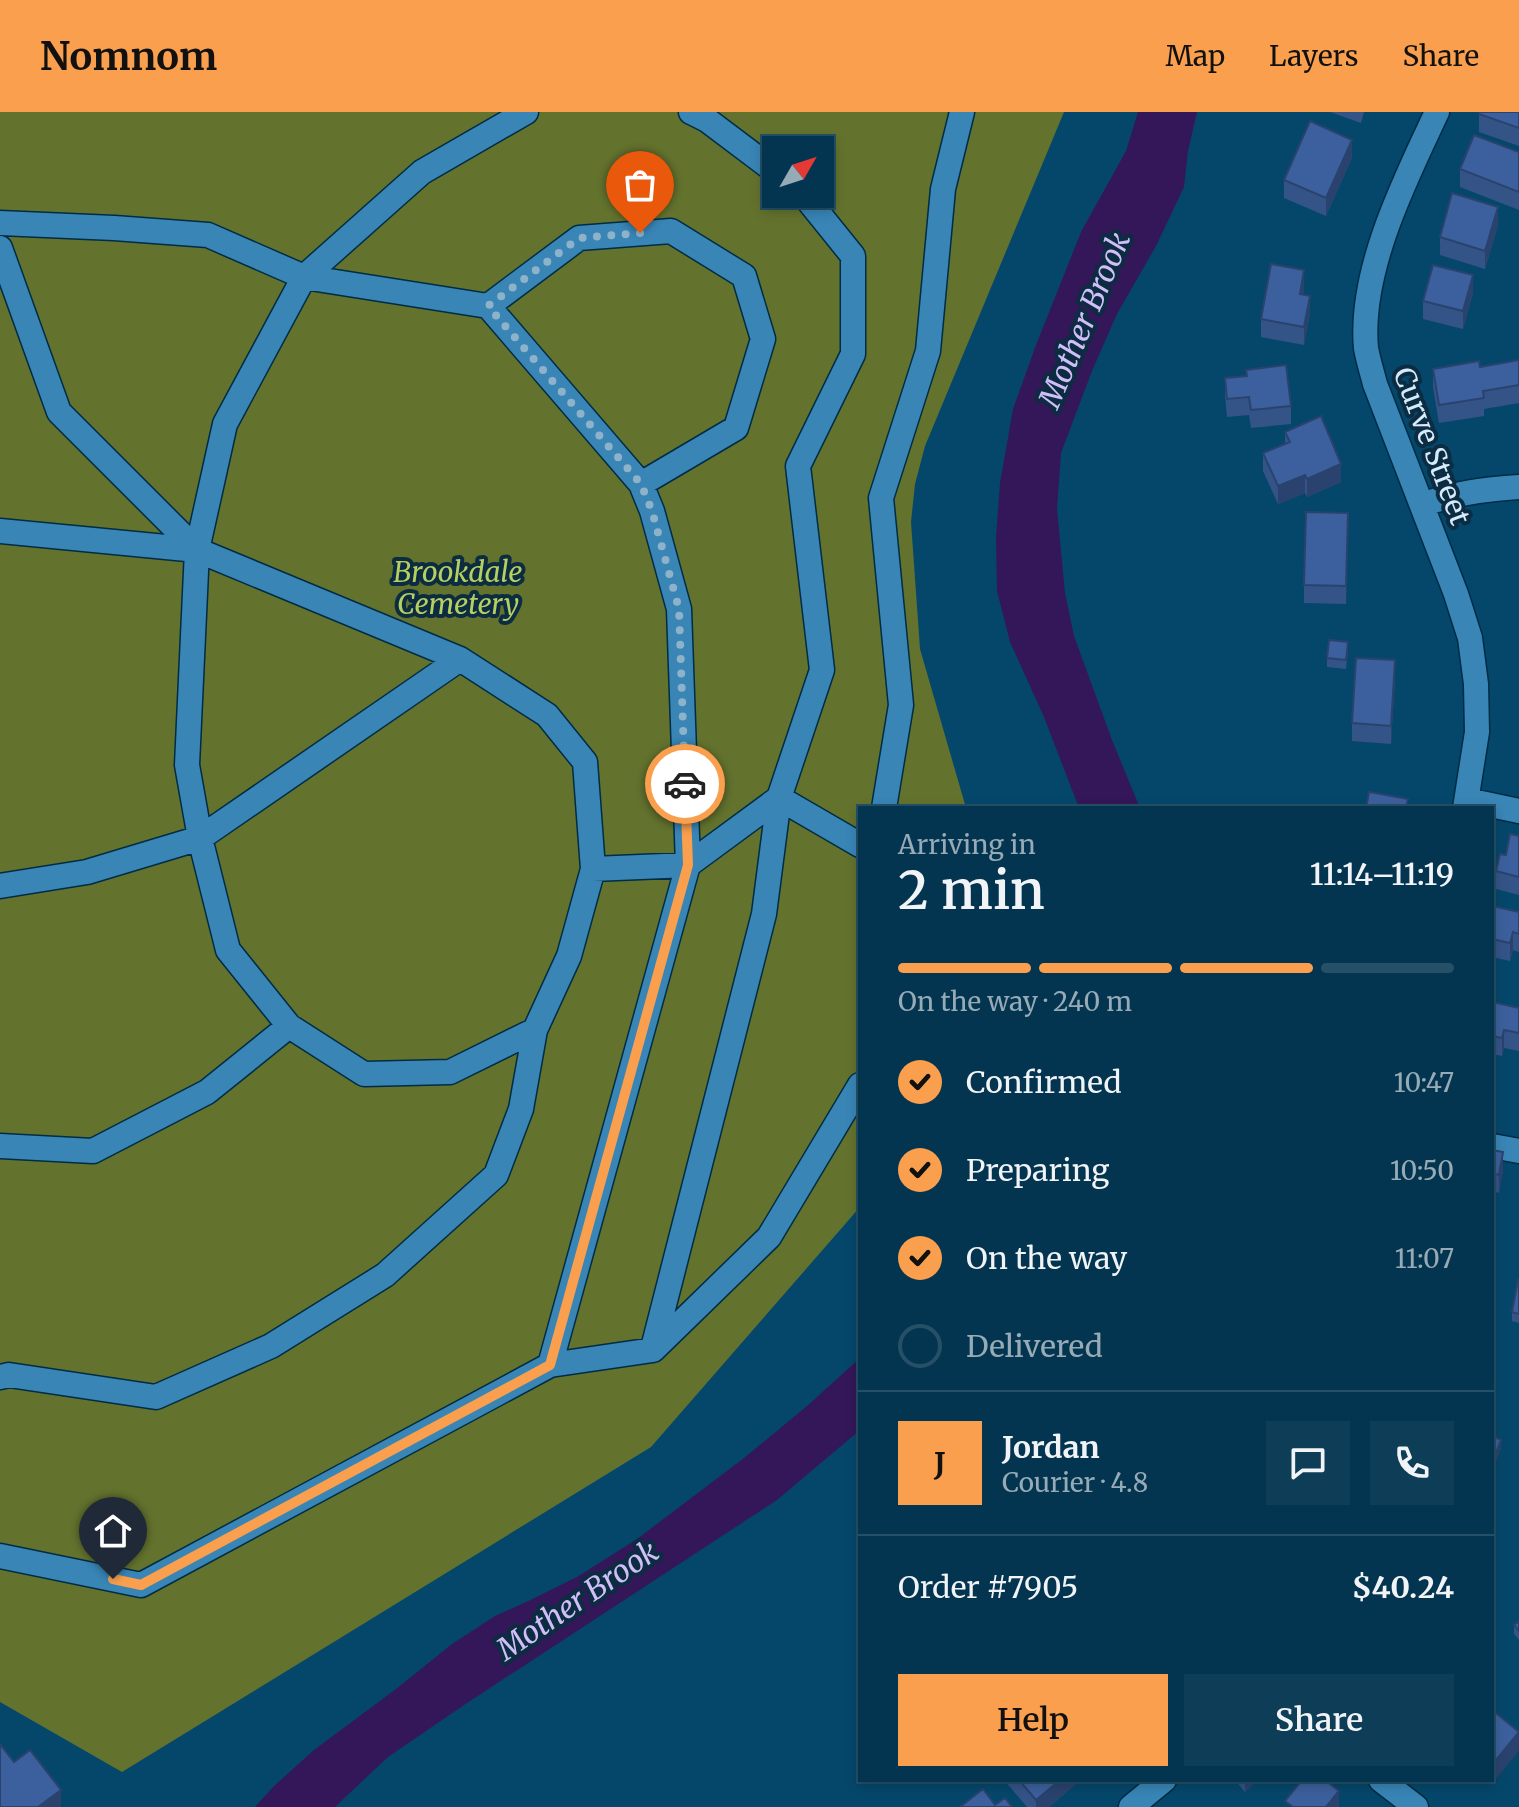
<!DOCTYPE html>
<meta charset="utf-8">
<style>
:root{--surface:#043550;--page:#0d3d57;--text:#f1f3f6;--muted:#97abb7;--line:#255067;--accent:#f99f4d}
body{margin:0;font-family:Merriweather,serif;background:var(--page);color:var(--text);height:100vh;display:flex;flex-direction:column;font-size:30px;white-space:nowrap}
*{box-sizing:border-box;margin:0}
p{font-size:26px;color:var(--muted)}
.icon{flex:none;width:44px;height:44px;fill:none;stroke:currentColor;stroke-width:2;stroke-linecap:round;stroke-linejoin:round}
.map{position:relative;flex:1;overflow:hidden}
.side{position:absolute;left:858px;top:694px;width:636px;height:976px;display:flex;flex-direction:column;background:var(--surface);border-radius:0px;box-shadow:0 4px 12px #0003,0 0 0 2px var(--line)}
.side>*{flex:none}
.needle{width:52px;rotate:51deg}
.controls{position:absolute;left:762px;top:24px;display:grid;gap:16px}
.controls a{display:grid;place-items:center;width:72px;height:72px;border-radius:0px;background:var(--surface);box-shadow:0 4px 12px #0003,0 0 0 2px var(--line);font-size:40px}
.pin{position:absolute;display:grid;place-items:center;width:68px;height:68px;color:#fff;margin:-82px -34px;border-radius:50% 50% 50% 0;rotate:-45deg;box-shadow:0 0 8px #0007}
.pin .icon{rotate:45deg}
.courier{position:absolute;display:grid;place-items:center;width:80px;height:80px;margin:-40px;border:6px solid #f99f4d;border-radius:50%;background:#fff;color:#222;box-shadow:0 2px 10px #0007}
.head em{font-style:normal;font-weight:600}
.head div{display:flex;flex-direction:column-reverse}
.head{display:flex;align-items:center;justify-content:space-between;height:136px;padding:0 40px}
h1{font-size:52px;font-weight:600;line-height:60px}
.bar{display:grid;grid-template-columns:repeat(4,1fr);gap:12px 8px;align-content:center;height:96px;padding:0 40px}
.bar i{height:10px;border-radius:6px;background:var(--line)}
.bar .current{background:var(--accent)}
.bar p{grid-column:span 4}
.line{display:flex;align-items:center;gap:20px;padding:0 40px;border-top:2px solid var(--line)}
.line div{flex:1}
.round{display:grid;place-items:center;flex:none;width:84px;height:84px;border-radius:0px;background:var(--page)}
ol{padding:0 40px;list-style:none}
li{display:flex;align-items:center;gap:24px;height:88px}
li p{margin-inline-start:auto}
li .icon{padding:8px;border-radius:50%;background:var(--accent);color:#111;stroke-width:4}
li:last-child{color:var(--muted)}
li i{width:44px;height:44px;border:4px solid var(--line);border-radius:50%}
.primary-button{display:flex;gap:16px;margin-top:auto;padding:16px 40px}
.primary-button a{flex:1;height:92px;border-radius:0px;background:var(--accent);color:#111;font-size:32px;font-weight:600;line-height:92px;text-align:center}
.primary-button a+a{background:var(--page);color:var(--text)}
header{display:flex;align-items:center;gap:48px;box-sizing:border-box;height:112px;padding:0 40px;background:var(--accent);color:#111}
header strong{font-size:38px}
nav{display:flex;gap:44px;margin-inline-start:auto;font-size:28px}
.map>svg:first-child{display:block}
.green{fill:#63732e;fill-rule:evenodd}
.water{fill:#341758}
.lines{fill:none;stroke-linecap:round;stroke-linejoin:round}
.minor-casing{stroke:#012c45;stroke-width:27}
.minor{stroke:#3885b6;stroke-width:24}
.wall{fill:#345387}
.shaded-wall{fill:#2a436e}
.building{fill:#3c609d;stroke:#2a436e;stroke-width:2}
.done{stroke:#8db2c9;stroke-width:8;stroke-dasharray:0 14.4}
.route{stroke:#f99f4d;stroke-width:10}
.labels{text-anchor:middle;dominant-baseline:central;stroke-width:8;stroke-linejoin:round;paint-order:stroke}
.street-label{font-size:28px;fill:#d6ecfc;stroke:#0c2c41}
.park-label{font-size:28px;font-style:italic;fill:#b6cf60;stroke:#0c2c41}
.water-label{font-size:30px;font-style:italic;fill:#d1bdf8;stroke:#0c2c41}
</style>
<header>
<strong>Nomnom</strong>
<nav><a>Map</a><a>Layers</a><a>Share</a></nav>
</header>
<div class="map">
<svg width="1519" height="1695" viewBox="0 0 1519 1695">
<rect width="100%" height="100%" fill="#05476b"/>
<path class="green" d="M 0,0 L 1064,0 L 925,334 L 915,372 L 911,410 L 920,537 L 966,696 L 860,696 L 860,1095 L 651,1335 L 122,1660 L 0,1590 ZM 776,38 L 820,38 L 820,82 L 776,82 Z"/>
<path class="water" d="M 1138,0 L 1197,0 L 1188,39 L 1184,75 L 1156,134 L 1117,202 L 1092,259 L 1061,341 L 1057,397 L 1065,481 L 1074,524 L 1112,628 L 1140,696 L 1079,696 L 1044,605 L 1010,530 L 997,479 L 996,425 L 1000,371 L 1013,297 L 1036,233 L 1081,120 L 1126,39 Z
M 860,1246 L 860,1318 L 777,1388 L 464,1593 L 388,1645 L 335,1695 L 255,1695 L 274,1674 L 314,1638 L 396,1577 L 452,1532 L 495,1504 L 524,1491 L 577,1465 L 637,1427 L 744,1346 L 807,1294 Z"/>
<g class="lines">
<defs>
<path id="minor" d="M 526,0 L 422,60 L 304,165 L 225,312 L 197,438 L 187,653 L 200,726 L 228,838 L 289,914 L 364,962 L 450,960 L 535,918
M 691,0 L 707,8 L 776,60
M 1437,0 C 1405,68 1359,159 1366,236 C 1368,248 1372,260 1375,272 L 1456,482 L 1470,526 L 1476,572 L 1477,620 L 1465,696
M 0,111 L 114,116 L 208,123 L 304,165 L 488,194 L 641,372 L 652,399 L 679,497 L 688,753 L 593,757
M 0,136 L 59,300 L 197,438
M 488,194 L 579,126 L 671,119 L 744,164 L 763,227 L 736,316 L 641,372
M 1422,393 C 1454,381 1485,377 1519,375
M 0,419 L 197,438 L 460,547 L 547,603 L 585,650 L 593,757 L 569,844 L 535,918 L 521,997 L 496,1063 L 385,1163 L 271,1234 L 156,1285 L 9,1263 L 0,1265
M 1467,688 L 1519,699
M 884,696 L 901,593 L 881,386 L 928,239 L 943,77 L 962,0
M 0,774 L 87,760 L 200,726 L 460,547
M 0,1034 L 93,1039 L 207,980 L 289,914
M 1492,1034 L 1519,1039
M 653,1236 L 764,802 L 779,686 L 860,733
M 550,1253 L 688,753 L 779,686 L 822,558 L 798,354 L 853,242 L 853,144 L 803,82
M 0,1444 L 141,1473 L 550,1253 L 653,1238 L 769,1125 L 860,973
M 1381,1668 L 1416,1695
M 1131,1695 L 1164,1668"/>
</defs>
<use href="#minor" class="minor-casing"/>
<use href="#minor" class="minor"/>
</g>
<path class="wall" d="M 1330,0 L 1364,0 L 1361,11 Z
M 1519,0 L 1519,34 L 1479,20 L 1479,2 Z
M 1519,40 L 1519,98 L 1460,75 L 1460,57 Z
M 1352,46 L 1326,104 L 1284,86 L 1284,68 Z
M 1498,113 L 1485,157 L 1440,143 L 1440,125 Z
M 1304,176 L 1303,183 L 1310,202 L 1304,233 L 1261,225 L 1261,207 Z
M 1473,181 L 1463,217 L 1423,207 L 1423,189 Z
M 1519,248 L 1519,291 L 1484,297 L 1484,304 L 1439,311 L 1433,275 L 1433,257 L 1480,255 Z
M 1246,258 L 1291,294 L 1291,312 L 1251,316 L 1249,303 L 1227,305 L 1225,284 L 1225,266 L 1246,264 Z
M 1285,320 L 1341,370 L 1307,385 L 1305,381 L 1278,392 L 1263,359 L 1263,341 L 1285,332 Z
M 1348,401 L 1346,492 L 1304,491 L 1304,473 Z
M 1348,539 L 1346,557 L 1327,555 L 1327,546 Z
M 1395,566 L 1391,632 L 1352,629 L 1352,611 Z
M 1519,724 L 1519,783 L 1496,777 L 1496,759 Z
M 1492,794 L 1519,800 L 1519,840 L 1513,838 L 1510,849 L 1492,845 Z
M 1492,890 L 1519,896 L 1519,939 L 1504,936 L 1502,944 L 1492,942 Z
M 1492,1038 L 1503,1058 L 1499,1081 L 1492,1079 Z
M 1519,1169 L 1519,1211 L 1512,1209 L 1512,1200 Z
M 1519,1509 L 1519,1528 L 1514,1522 L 1514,1513 Z
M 1004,1668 L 1076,1668 L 1076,1672 L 1049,1695 L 1027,1695 Z
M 1235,1668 L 1257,1668 L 1257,1669 L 1245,1680 Z"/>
<path class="shaded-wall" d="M 1352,28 L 1352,46 L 1326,104 L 1326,86 Z
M 1498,95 L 1498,113 L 1485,157 L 1485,139 Z
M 1304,158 L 1304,176 L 1300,200 L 1300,182 Z
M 1473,163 L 1473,181 L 1463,217 L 1463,199 Z
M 1310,184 L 1310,202 L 1304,233 L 1304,215 Z
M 1341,352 L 1341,370 L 1307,385 L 1307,367 Z
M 1305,363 L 1305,381 L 1278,392 L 1278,374 Z
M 1395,548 L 1395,566 L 1391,632 L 1391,614 Z
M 1513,820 L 1513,838 L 1510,849 L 1510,831 Z
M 1504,918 L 1504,936 L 1502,944 L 1502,926 Z
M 1503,1040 L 1503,1058 L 1499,1081 L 1499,1063 Z
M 1501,1328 L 1501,1337 L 1494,1355 L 1494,1346 Z
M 1519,1621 L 1519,1639 L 1490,1674 L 1490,1668 L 1492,1668 L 1492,1653 Z
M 1060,1668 L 1076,1668 L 1076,1672 L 1049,1695 L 1036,1695 L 1036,1688 Z
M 1248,1668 L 1257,1668 L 1257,1669 L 1245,1680 L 1245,1671 Z
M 61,1678 L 61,1695 L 38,1695 Z
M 1339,1679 L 1339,1695 L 1326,1695 Z"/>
<path class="building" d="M 1480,0 L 1519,0 L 1519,16 L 1479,2 Z
M 1310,9 L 1352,28 L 1326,86 L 1284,68 Z
M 1474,23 L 1519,40 L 1519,80 L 1460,57 Z
M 1452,81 L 1498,95 L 1485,139 L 1440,125 Z
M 1271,152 L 1304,158 L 1300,182 L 1310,184 L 1304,215 L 1261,207 Z
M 1433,153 L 1473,163 L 1463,199 L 1423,189 Z
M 1519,248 L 1519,273 L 1483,279 L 1484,286 L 1439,293 L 1433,257 L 1479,249 L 1480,255 Z
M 1286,253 L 1291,294 L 1251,298 L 1249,285 L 1227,287 L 1225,266 L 1247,264 L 1246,258 Z
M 1321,304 L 1341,352 L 1307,367 L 1305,363 L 1278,374 L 1263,341 L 1290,330 L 1285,320 Z
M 1306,400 L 1348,401 L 1346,474 L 1304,473 Z
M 1329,528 L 1348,530 L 1346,548 L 1327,546 Z
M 1356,546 L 1395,548 L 1391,614 L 1352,611 Z
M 1369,680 L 1408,687 L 1406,696 L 1366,696 Z
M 1510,722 L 1519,724 L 1519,765 L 1496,759 L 1500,742 L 1506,743 Z
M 1492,794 L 1519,800 L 1519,822 L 1513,820 L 1510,831 L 1492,827 Z
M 1492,890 L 1519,896 L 1519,921 L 1504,918 L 1502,926 L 1492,924 Z
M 1492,1038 L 1503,1040 L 1499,1063 L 1492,1061 Z
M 1518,1168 L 1519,1169 L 1519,1202 L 1512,1200 Z
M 1492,1324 L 1501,1328 L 1494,1346 L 1492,1345 Z
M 1519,1509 L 1519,1519 L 1514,1513 Z
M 1492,1598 L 1519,1620 L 1492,1653 Z
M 0,1632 L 14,1650 L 30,1638 L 61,1678 L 38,1695 L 0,1695 Z
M 1019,1668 L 1060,1668 L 1036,1688 Z
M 1302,1668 L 1325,1668 L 1339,1679 L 1326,1695 L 1293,1695 L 1285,1689 Z
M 983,1677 L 995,1693 L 1005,1686 L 1012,1695 L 960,1695 Z"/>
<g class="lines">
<path class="done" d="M 640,121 L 579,126 L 488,194 L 641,372 L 652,399 L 679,497 L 685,672"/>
<path class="route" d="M 113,1467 L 141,1473 L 550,1253 L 688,753 L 685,672"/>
</g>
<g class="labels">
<g class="street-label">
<text transform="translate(1432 334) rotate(69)">Curve Street</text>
</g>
<g class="park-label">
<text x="458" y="460">Brookdale<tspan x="458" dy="32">Cemetery</tspan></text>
</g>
<g class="water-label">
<text transform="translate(1084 208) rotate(-67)">Mother Brook</text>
<text transform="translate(577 1488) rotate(-34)">Mother Brook</text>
</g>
</g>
</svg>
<div class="controls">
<a><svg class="needle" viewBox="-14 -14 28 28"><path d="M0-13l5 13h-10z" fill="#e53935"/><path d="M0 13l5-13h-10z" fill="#97abb7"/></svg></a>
</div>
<div class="pin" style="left:640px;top:121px;background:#ea580c"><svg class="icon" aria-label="bag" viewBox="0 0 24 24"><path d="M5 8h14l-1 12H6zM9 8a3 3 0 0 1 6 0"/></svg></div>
<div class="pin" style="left:113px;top:1467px;background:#1f2937"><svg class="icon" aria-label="home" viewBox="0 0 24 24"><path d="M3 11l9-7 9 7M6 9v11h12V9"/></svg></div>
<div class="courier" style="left:685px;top:672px"><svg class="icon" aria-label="car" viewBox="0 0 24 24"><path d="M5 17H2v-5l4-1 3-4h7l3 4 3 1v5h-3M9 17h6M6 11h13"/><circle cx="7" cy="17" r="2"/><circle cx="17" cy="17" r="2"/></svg></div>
<section class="side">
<div class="head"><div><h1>2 min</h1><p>Arriving in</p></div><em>11:14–11:19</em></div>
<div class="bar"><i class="current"></i><i class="current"></i><i class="current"></i><i></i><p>On the way · 240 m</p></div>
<ol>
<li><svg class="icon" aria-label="check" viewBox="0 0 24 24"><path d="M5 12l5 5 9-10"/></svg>Confirmed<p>10:47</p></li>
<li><svg class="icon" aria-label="check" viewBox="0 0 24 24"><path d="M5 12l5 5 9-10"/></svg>Preparing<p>10:50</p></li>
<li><svg class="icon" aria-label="check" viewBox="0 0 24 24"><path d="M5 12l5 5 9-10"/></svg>On the way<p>11:07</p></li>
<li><i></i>Delivered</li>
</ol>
<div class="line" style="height:144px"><b class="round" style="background:var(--accent);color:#111">J</b><div><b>Jordan</b><p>Courier · 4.8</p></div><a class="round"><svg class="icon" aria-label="chat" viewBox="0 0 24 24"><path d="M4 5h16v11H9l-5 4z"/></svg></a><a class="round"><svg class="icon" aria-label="phone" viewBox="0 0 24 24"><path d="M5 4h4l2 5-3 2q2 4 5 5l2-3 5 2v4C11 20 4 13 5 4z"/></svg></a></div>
<div class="line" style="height:104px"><div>Order #7905</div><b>$40.24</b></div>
<div class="primary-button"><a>Help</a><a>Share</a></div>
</section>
</div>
